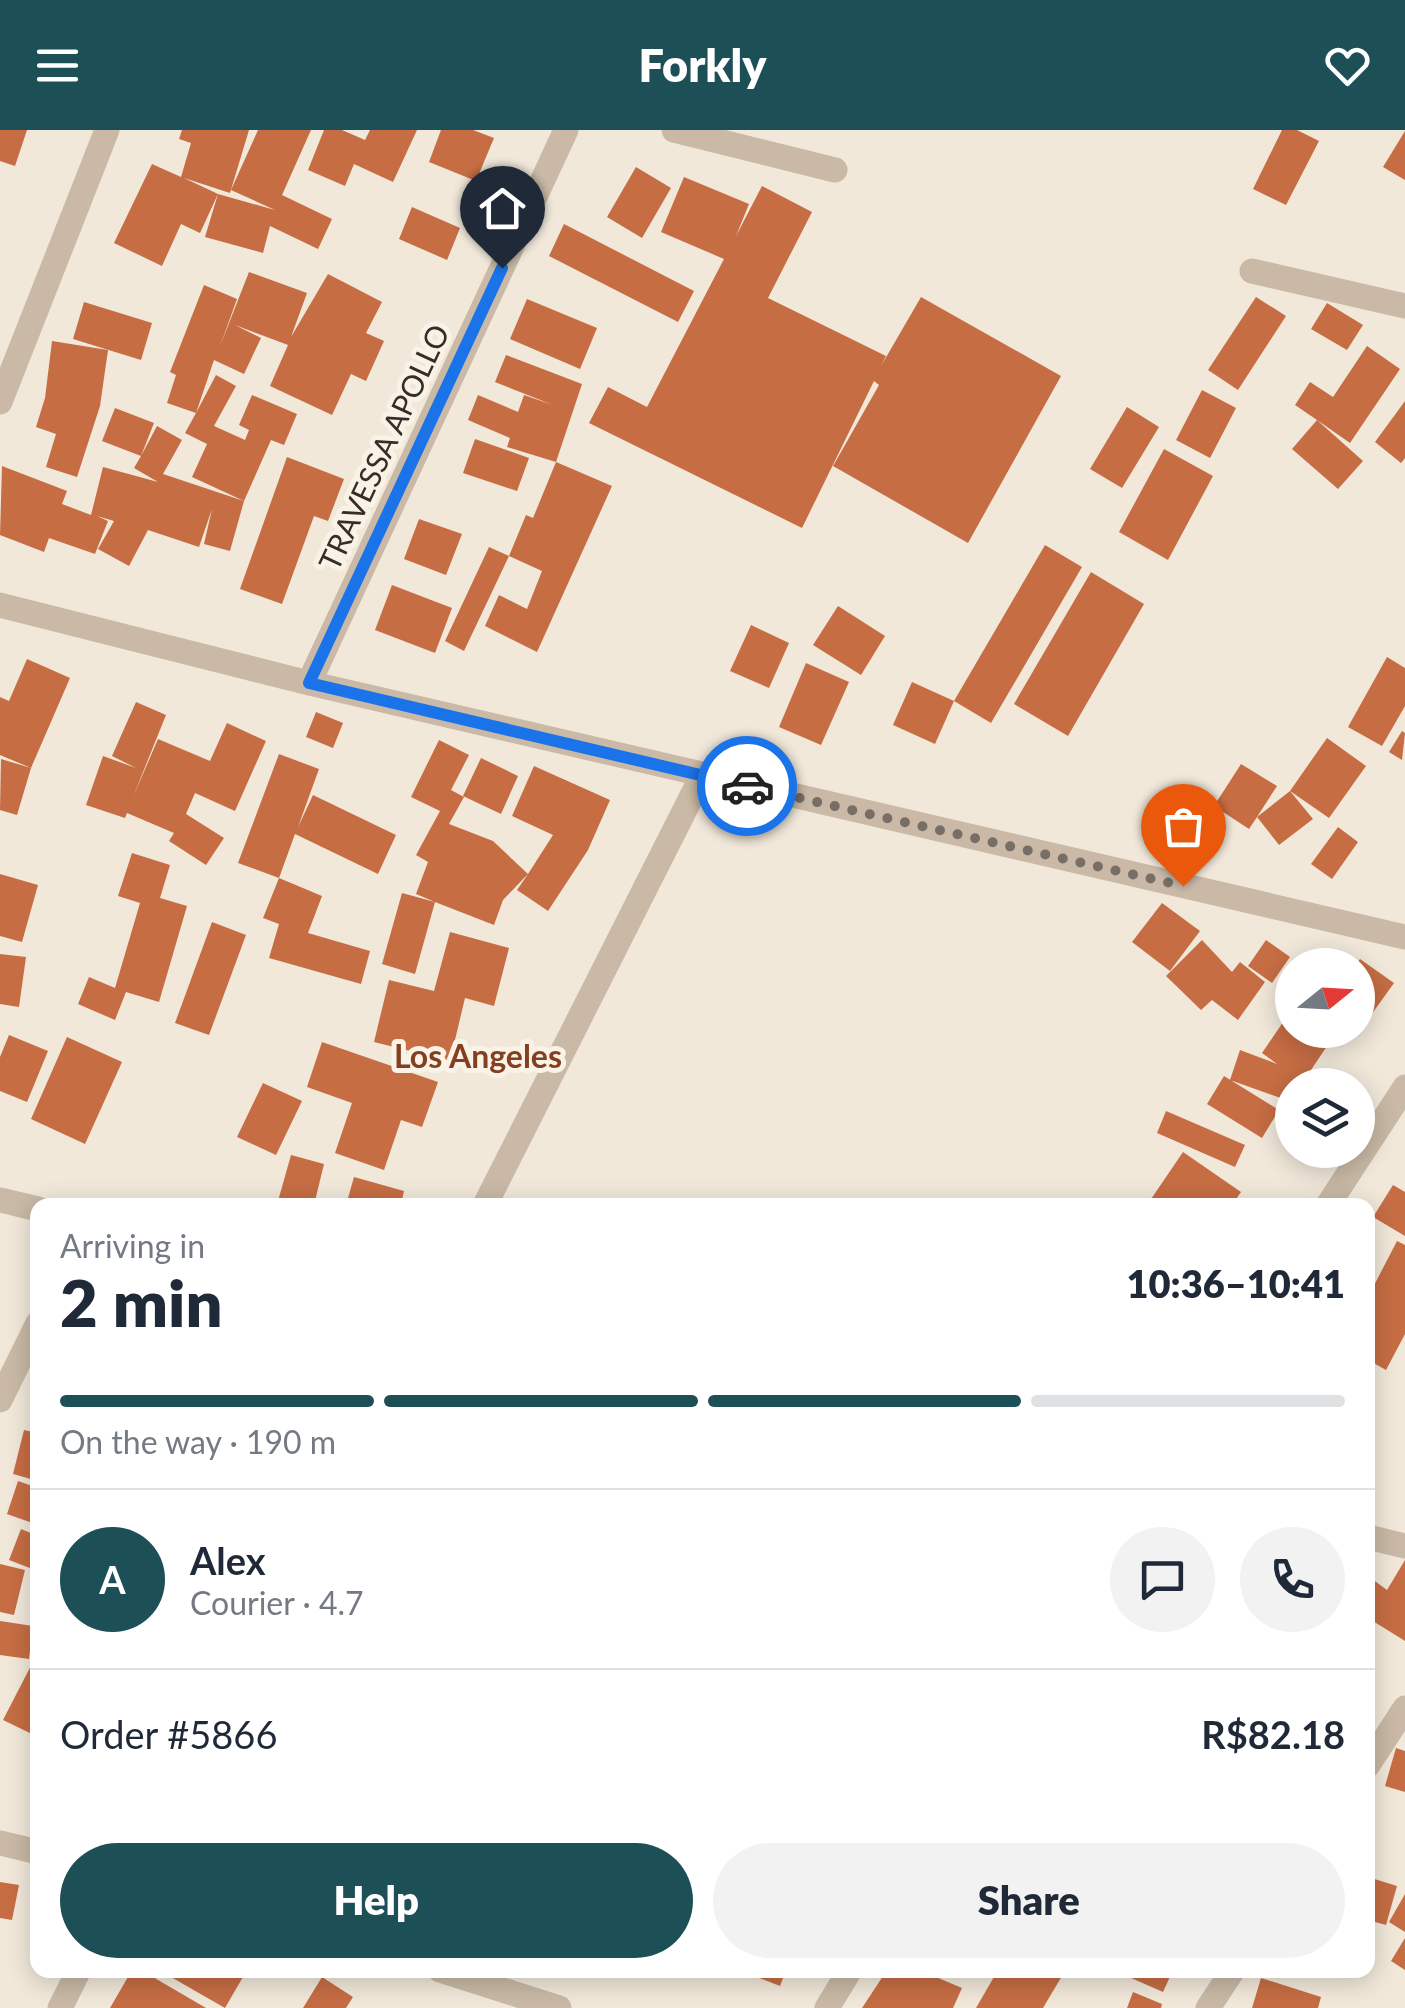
<!DOCTYPE html>
<meta charset="utf-8">
<style>
:root{--surface:#fff;--page:#f2f2f3;--text:#1f2937;--muted:#747a83;--line:#e0e1e3;--accent:#1d4f57}
body{margin:0;font-family:Lato,sans-serif;background:var(--page);color:var(--text);height:100vh;display:flex;flex-direction:column;font-size:38px;white-space:nowrap}
*{box-sizing:border-box;margin:0}
p{font-size:32px;color:var(--muted)}
.icon{flex:none;width:55px;height:55px;fill:none;stroke:currentColor;stroke-width:2;stroke-linecap:round;stroke-linejoin:round}
.map{position:relative;flex:1;overflow:hidden}
.sheet{position:absolute;left:30px;top:1068px;width:1345px;height:780px;display:flex;flex-direction:column;background:var(--surface);border-radius:20px;box-shadow:0 5px 25px #0003}
.sheet>*{flex:none}
.needle{width:65px;rotate:72deg}
.fabs{position:absolute;left:1275px;top:818px;display:grid;gap:20px}
.fabs a{display:grid;place-items:center;width:100px;height:100px;border-radius:50%;background:var(--surface);box-shadow:0 5px 25px #0003;font-size:50px}
.pin{position:absolute;display:grid;place-items:center;width:85px;height:85px;color:#fff;margin:-102px -42px;border-radius:50% 50% 50% 0;rotate:-45deg;box-shadow:0 0 10px #0007}
.pin .icon{rotate:45deg}
.courier{position:absolute;display:grid;place-items:center;width:100px;height:100px;margin:-50px;border:8px solid #1a73e8;border-radius:50%;background:#fff;color:#222;box-shadow:0 2px 12px #0007}
.headline em{font-style:normal;font-weight:800}
.headline div{display:flex;flex-direction:column-reverse}
.headline{display:flex;align-items:center;justify-content:space-between;height:170px;padding:0 30px}
h1{font-size:65px;font-weight:800;line-height:75px}
.bar{display:grid;grid-template-columns:repeat(4,1fr);gap:15px 10px;align-content:center;height:120px;padding:0 30px}
.bar i{height:12px;border-radius:8px;background:var(--line)}
.bar .current{background:var(--accent)}
.bar p{grid-column:span 4}
.line{display:flex;align-items:center;gap:25px;padding:0 30px;border-top:2px solid var(--line)}
.line div{flex:1}
.round{display:grid;place-items:center;flex:none;width:105px;height:105px;border-radius:52px;background:var(--page)}
.cta{display:flex;gap:20px;margin-top:auto;padding:20px 30px}
.cta a{flex:1;height:115px;border-radius:60px;background:var(--accent);color:#fff;font-size:40px;font-weight:800;line-height:115px;text-align:center}
.cta a+a{background:var(--page);color:var(--text)}
header{display:flex;justify-content:space-between;align-items:center;height:130px;padding:0 30px;background:var(--accent);color:#fff;font-size:45px;font-weight:800}
.map>svg:first-child{display:block}
.building{fill:#c66d44}
.lines{fill:none;stroke-linecap:round;stroke-linejoin:round}
.minor{stroke:#c9b9a6;stroke-width:25}
.done{stroke:#776e66;stroke-width:10;stroke-dasharray:0 18}
.route{stroke:#1a73e8;stroke-width:12}
.labels{text-anchor:middle;dominant-baseline:central;stroke-width:10;stroke-linejoin:round;paint-order:stroke}
.street-label{font-size:30px;fill:#362d27;stroke:#f9f2e6}
.neighbourhood-label{font-size:32px;font-weight:bold;fill:#843f20;stroke:#f9f2e6}
</style>
<header><svg class="icon" aria-label="menu" viewBox="0 0 24 24"><path d="M4 6h16M4 12h16M4 18h16"/></svg>Forkly<svg class="icon" aria-label="heart" viewBox="0 0 24 24"><path d="M12 20l-8-8c-3-5 5-10 8-4 3-6 11-1 8 4z"/></svg></header>
<div class="map">
<svg width="1405" height="1878" viewBox="0 0 1405 1878">
<rect width="100%" height="100%" fill="#f1e8da"/>
<path class="building" d="M 0,0 L 27,0 L 15,36 L 0,31 Z
M 182,0 L 249,0 L 230,63 L 184,48 L 218,64 L 200,103 L 181,94 L 162,136 L 114,113 L 152,34 L 181,47 L 191,13 L 179,9 Z
M 258,0 L 311,0 L 282,65 L 332,89 L 318,119 L 270,96 L 263,123 L 205,107 L 218,64 L 275,80 L 231,60 Z
M 324,0 L 342,0 L 365,10 L 370,0 L 417,0 L 393,52 L 354,34 L 345,56 L 308,40 Z
M 441,0 L 473,0 L 494,8 L 476,51 L 429,32 Z
M 1282,0 L 1297,0 L 1319,11 L 1286,75 L 1253,59 Z
M 1405,1 L 1405,50 L 1383,37 Z
M 636,37 L 671,58 L 642,108 L 607,87 Z
M 684,47 L 749,74 L 736,106 L 762,56 L 812,82 L 768,168 L 886,226 L 881,236 L 921,167 L 1061,246 L 968,413 L 833,336 L 879,255 L 874,251 L 802,398 L 589,293 L 608,257 L 647,277 L 724,129 L 661,102 Z
M 412,77 L 460,98 L 447,130 L 399,109 Z
M 564,94 L 694,161 L 678,192 L 549,126 Z
M 249,142 L 307,163 L 291,207 L 328,144 L 382,172 L 366,203 L 384,211 L 366,251 L 351,244 L 332,285 L 270,256 L 288,215 L 235,195 L 261,208 L 244,244 L 214,230 L 196,283 L 216,245 L 236,256 L 214,296 L 245,310 L 249,300 L 239,295 L 252,265 L 297,284 L 284,315 L 271,310 L 244,371 L 230,421 L 204,414 L 212,379 L 199,417 L 148,400 L 129,436 L 98,419 L 114,391 L 97,386 L 108,391 L 95,424 L 49,408 L 44,422 L 0,405 L 2,336 L 67,361 L 62,374 L 91,385 L 103,337 L 158,352 L 134,338 L 141,326 L 102,311 L 115,278 L 154,293 L 141,326 L 157,296 L 182,310 L 163,344 L 244,371 L 192,347 L 207,314 L 185,303 L 196,283 L 167,273 L 176,245 L 170,242 L 204,155 L 237,169 L 220,216 Z
M 1256,167 L 1286,186 L 1238,260 L 1208,240 Z
M 527,169 L 597,198 L 580,239 L 510,209 Z
M 84,172 L 152,193 L 141,230 L 73,209 Z
M 1327,173 L 1363,195 L 1347,220 L 1311,199 Z
M 52,211 L 108,220 L 100,276 L 77,347 L 46,337 L 56,304 L 36,297 L 45,268 Z
M 1367,216 L 1400,239 L 1350,313 L 1317,290 L 1363,331 L 1338,359 L 1292,319 L 1317,290 L 1295,275 L 1310,252 L 1333,267 Z
M 506,225 L 582,254 L 556,332 L 507,317 L 510,308 L 468,290 L 478,265 L 518,282 L 524,265 L 553,275 L 495,252 Z
M 1202,260 L 1236,278 L 1210,328 L 1176,310 Z
M 1405,271 L 1405,328 L 1401,333 L 1375,312 Z
M 1127,277 L 1159,297 L 1122,358 L 1090,339 Z
M 475,309 L 529,328 L 517,361 L 463,343 Z
M 1164,319 L 1213,346 L 1168,430 L 1119,402 Z
M 287,327 L 344,349 L 328,391 L 314,386 L 282,474 L 240,459 Z
M 556,332 L 612,356 L 537,522 L 485,496 L 499,465 L 527,479 L 542,441 L 509,426 L 464,521 L 445,511 L 489,417 L 509,426 L 526,385 L 533,388 Z
M 419,389 L 462,404 L 446,445 L 404,429 Z
M 1045,415 L 1082,437 L 991,593 L 954,571 L 935,614 L 893,595 L 912,552 L 954,571 Z
M 1091,442 L 1144,474 L 1068,606 L 1014,574 Z
M 392,455 L 452,478 L 435,523 L 375,500 Z
M 838,476 L 885,506 L 861,545 L 813,515 Z
M 751,495 L 789,513 L 769,558 L 730,541 Z
M 1387,527 L 1405,538 L 1405,576 L 1382,616 L 1348,597 Z
M 27,529 L 70,548 L 31,638 L 0,625 L 0,567 L 9,571 Z
M 806,533 L 849,552 L 821,615 L 779,597 Z
M 136,572 L 166,585 L 133,667 L 158,609 L 210,631 L 227,593 L 266,611 L 235,681 L 195,663 L 186,684 L 224,708 L 206,735 L 169,711 L 174,703 L 127,683 L 125,688 L 86,675 L 103,626 L 136,638 L 112,626 Z
M 316,582 L 343,593 L 333,618 L 306,607 Z
M 1402,601 L 1405,603 L 1402,630 L 1389,622 Z
M 1327,608 L 1366,636 L 1329,688 L 1290,661 Z
M 439,610 L 469,625 L 451,660 L 464,667 L 449,694 L 493,711 L 528,744 L 553,705 L 512,686 L 534,636 L 610,670 L 588,720 L 548,781 L 517,760 L 528,744 L 503,770 L 494,795 L 435,772 L 415,844 L 382,834 L 402,763 L 435,772 L 416,764 L 428,732 L 416,725 L 440,681 L 411,667 Z
M 279,624 L 319,639 L 298,697 L 313,665 L 396,705 L 378,744 L 295,704 L 279,748 L 238,733 Z
M 481,628 L 518,646 L 501,684 L 463,666 Z
M 1,629 L 31,638 L 17,685 L 0,680 Z
M 1241,634 L 1277,656 L 1257,687 L 1290,661 L 1313,689 L 1279,715 L 1257,687 L 1249,699 L 1214,676 Z
M 1338,697 L 1358,712 L 1332,749 L 1311,734 Z
M 132,723 L 170,735 L 160,768 L 187,776 L 159,872 L 126,862 L 115,890 L 78,874 L 89,847 L 115,858 L 140,773 L 118,766 Z
M 0,744 L 38,755 L 22,812 L 0,806 Z
M 279,748 L 322,766 L 308,803 L 370,821 L 361,854 L 269,828 L 279,794 L 263,788 Z
M 1162,773 L 1200,801 L 1170,841 L 1132,812 Z
M 212,792 L 246,805 L 209,905 L 175,893 Z
M 450,802 L 509,818 L 494,876 L 465,868 L 450,931 L 374,912 L 389,850 L 434,861 Z
M 1202,810 L 1232,842 L 1240,832 L 1265,852 L 1238,890 L 1212,870 L 1201,880 L 1166,846 Z
M 1266,810 L 1290,827 L 1272,853 L 1248,836 Z
M 0,824 L 26,827 L 19,877 L 0,874 Z
M 1360,829 L 1394,853 L 1356,906 L 1348,900 L 1358,900 L 1356,835 Z
M 1292,879 L 1292,900 L 1323,900 L 1333,907 L 1301,955 L 1292,955 L 1292,972 L 1230,950 L 1240,920 L 1277,934 L 1262,923 Z
M 9,905 L 48,921 L 27,972 L 0,961 L 0,927 Z
M 67,907 L 122,932 L 85,1014 L 31,989 Z
M 322,912 L 438,952 L 422,997 L 401,990 L 384,1040 L 335,1023 L 352,973 L 307,957 Z
M 1224,946 L 1279,980 L 1262,1008 L 1207,974 Z
M 263,953 L 302,971 L 276,1025 L 237,1007 Z
M 1166,981 L 1245,1015 L 1235,1037 L 1157,1003 Z
M 1183,1022 L 1241,1062 L 1232,1075 L 1147,1075 Z
M 291,1025 L 324,1034 L 314,1075 L 278,1071 Z
M 354,1047 L 404,1061 L 401,1075 L 346,1075 Z
M 1393,1055 L 1405,1062 L 1405,1106 L 1373,1087 Z
M 1397,1111 L 1405,1115 L 1405,1204 L 1386,1240 L 1368,1230 L 1368,1167 Z
M 24,1300 L 38,1303 L 38,1351 L 13,1344 Z
M 18,1351 L 38,1358 L 38,1395 L 7,1384 Z
M 21,1399 L 38,1406 L 38,1451 L 31,1445 L 35,1440 L 9,1430 Z
M 1405,1430 L 1405,1511 L 1368,1488 L 1368,1446 L 1387,1460 Z
M 0,1434 L 25,1440 L 14,1485 L 0,1482 Z
M 0,1491 L 33,1496 L 29,1529 L 0,1525 Z
M 38,1522 L 38,1607 L 3,1590 Z
M 1396,1618 L 1405,1621 L 1405,1662 L 1385,1656 Z
M 1368,1747 L 1397,1756 L 1386,1795 L 1368,1790 Z
M 0,1752 L 19,1755 L 12,1790 L 0,1788 Z
M 1405,1764 L 1405,1802 L 1389,1792 Z
M 1405,1808 L 1405,1840 L 1391,1831 Z
M 132,1840 L 141,1840 L 206,1878 L 110,1878 Z
M 175,1840 L 247,1840 L 225,1878 L 171,1847 Z
M 757,1840 L 786,1840 L 780,1856 L 754,1846 Z
M 887,1840 L 941,1840 L 936,1847 L 962,1858 L 953,1878 L 862,1878 Z
M 998,1840 L 1051,1840 L 1062,1846 L 1043,1878 L 976,1878 Z
M 1113,1840 L 1173,1840 L 1163,1862 Z
M 322,1847 L 353,1867 L 346,1878 L 303,1878 Z
M 1261,1848 L 1321,1867 L 1318,1878 L 1252,1878 Z
M 1133,1862 L 1162,1874 L 1161,1878 L 1127,1878 Z"/>
<g class="lines">
<path class="minor" d="M 674,0 L 835,40
M 1252,141 L 1405,176
M 0,272 L 107,0
M 0,475 L 309,553 L 1405,807
M 309,553 L 566,0
M 0,1070 L 38,1079
M 485,1075 L 702,646
M 1328,1075 L 1405,957
M 0,1270 L 38,1193
M 1368,1407 L 1405,1416
M 1368,1635 L 1405,1578
M 0,1713 L 38,1722
M 440,1840 L 559,1878
M 60,1878 L 79,1840
M 827,1878 L 850,1840
M 1208,1878 L 1233,1840"/>
</g>
<g class="lines">
<path class="done" d="M 747,656 L 1183,756"/>
<path class="route" d="M 502,138 L 309,553 L 747,656"/>
</g>
<g class="labels">
<g class="street-label">
<text transform="translate(383 317) rotate(-65)">TRAVESSA APOLLO</text>
</g>
<g class="neighbourhood-label">
<text x="478" y="925">Los Angeles</text>
</g>
</g>
</svg>
<div class="fabs">
<a><svg class="needle" viewBox="-14 -14 28 28"><path d="M0-13l5 13h-10z" fill="#e53935"/><path d="M0 13l5-13h-10z" fill="#747a83"/></svg></a>
<a><svg class="icon" aria-label="layers" viewBox="0 0 24 24"><path d="M12 4l9 5-9 5-9-5zM3 14l9 5 9-5"/></svg></a>
</div>
<div class="pin" style="left:1183px;top:756px;background:#ea580c"><svg class="icon" aria-label="bag" viewBox="0 0 24 24"><path d="M5 8h14l-1 12H6zM9 8a3 3 0 0 1 6 0"/></svg></div>
<div class="pin" style="left:502px;top:138px;background:#1f2937"><svg class="icon" aria-label="home" viewBox="0 0 24 24"><path d="M3 11l9-7 9 7M6 9v11h12V9"/></svg></div>
<div class="courier" style="left:747px;top:656px"><svg class="icon" aria-label="car" viewBox="0 0 24 24"><path d="M5 17H2v-5l4-1 3-4h7l3 4 3 1v5h-3M9 17h6M6 11h13"/><circle cx="7" cy="17" r="2"/><circle cx="17" cy="17" r="2"/></svg></div>
<section class="sheet">
<div class="headline"><div><h1>2 min</h1><p>Arriving in</p></div><em>10:36–10:41</em></div>
<div class="bar"><i class="current"></i><i class="current"></i><i class="current"></i><i></i><p>On the way · 190 m</p></div>
<div class="line" style="height:180px"><b class="round" style="background:var(--accent);color:#fff">A</b><div><b>Alex</b><p>Courier · 4.7</p></div><a class="round"><svg class="icon" aria-label="chat" viewBox="0 0 24 24"><path d="M4 5h16v11H9l-5 4z"/></svg></a><a class="round"><svg class="icon" aria-label="phone" viewBox="0 0 24 24"><path d="M5 4h4l2 5-3 2q2 4 5 5l2-3 5 2v4C11 20 4 13 5 4z"/></svg></a></div>
<div class="line" style="height:130px"><div>Order #5866</div><b>R$82.18</b></div>
<div class="cta"><a>Help</a><a>Share</a></div>
</section>
</div>
